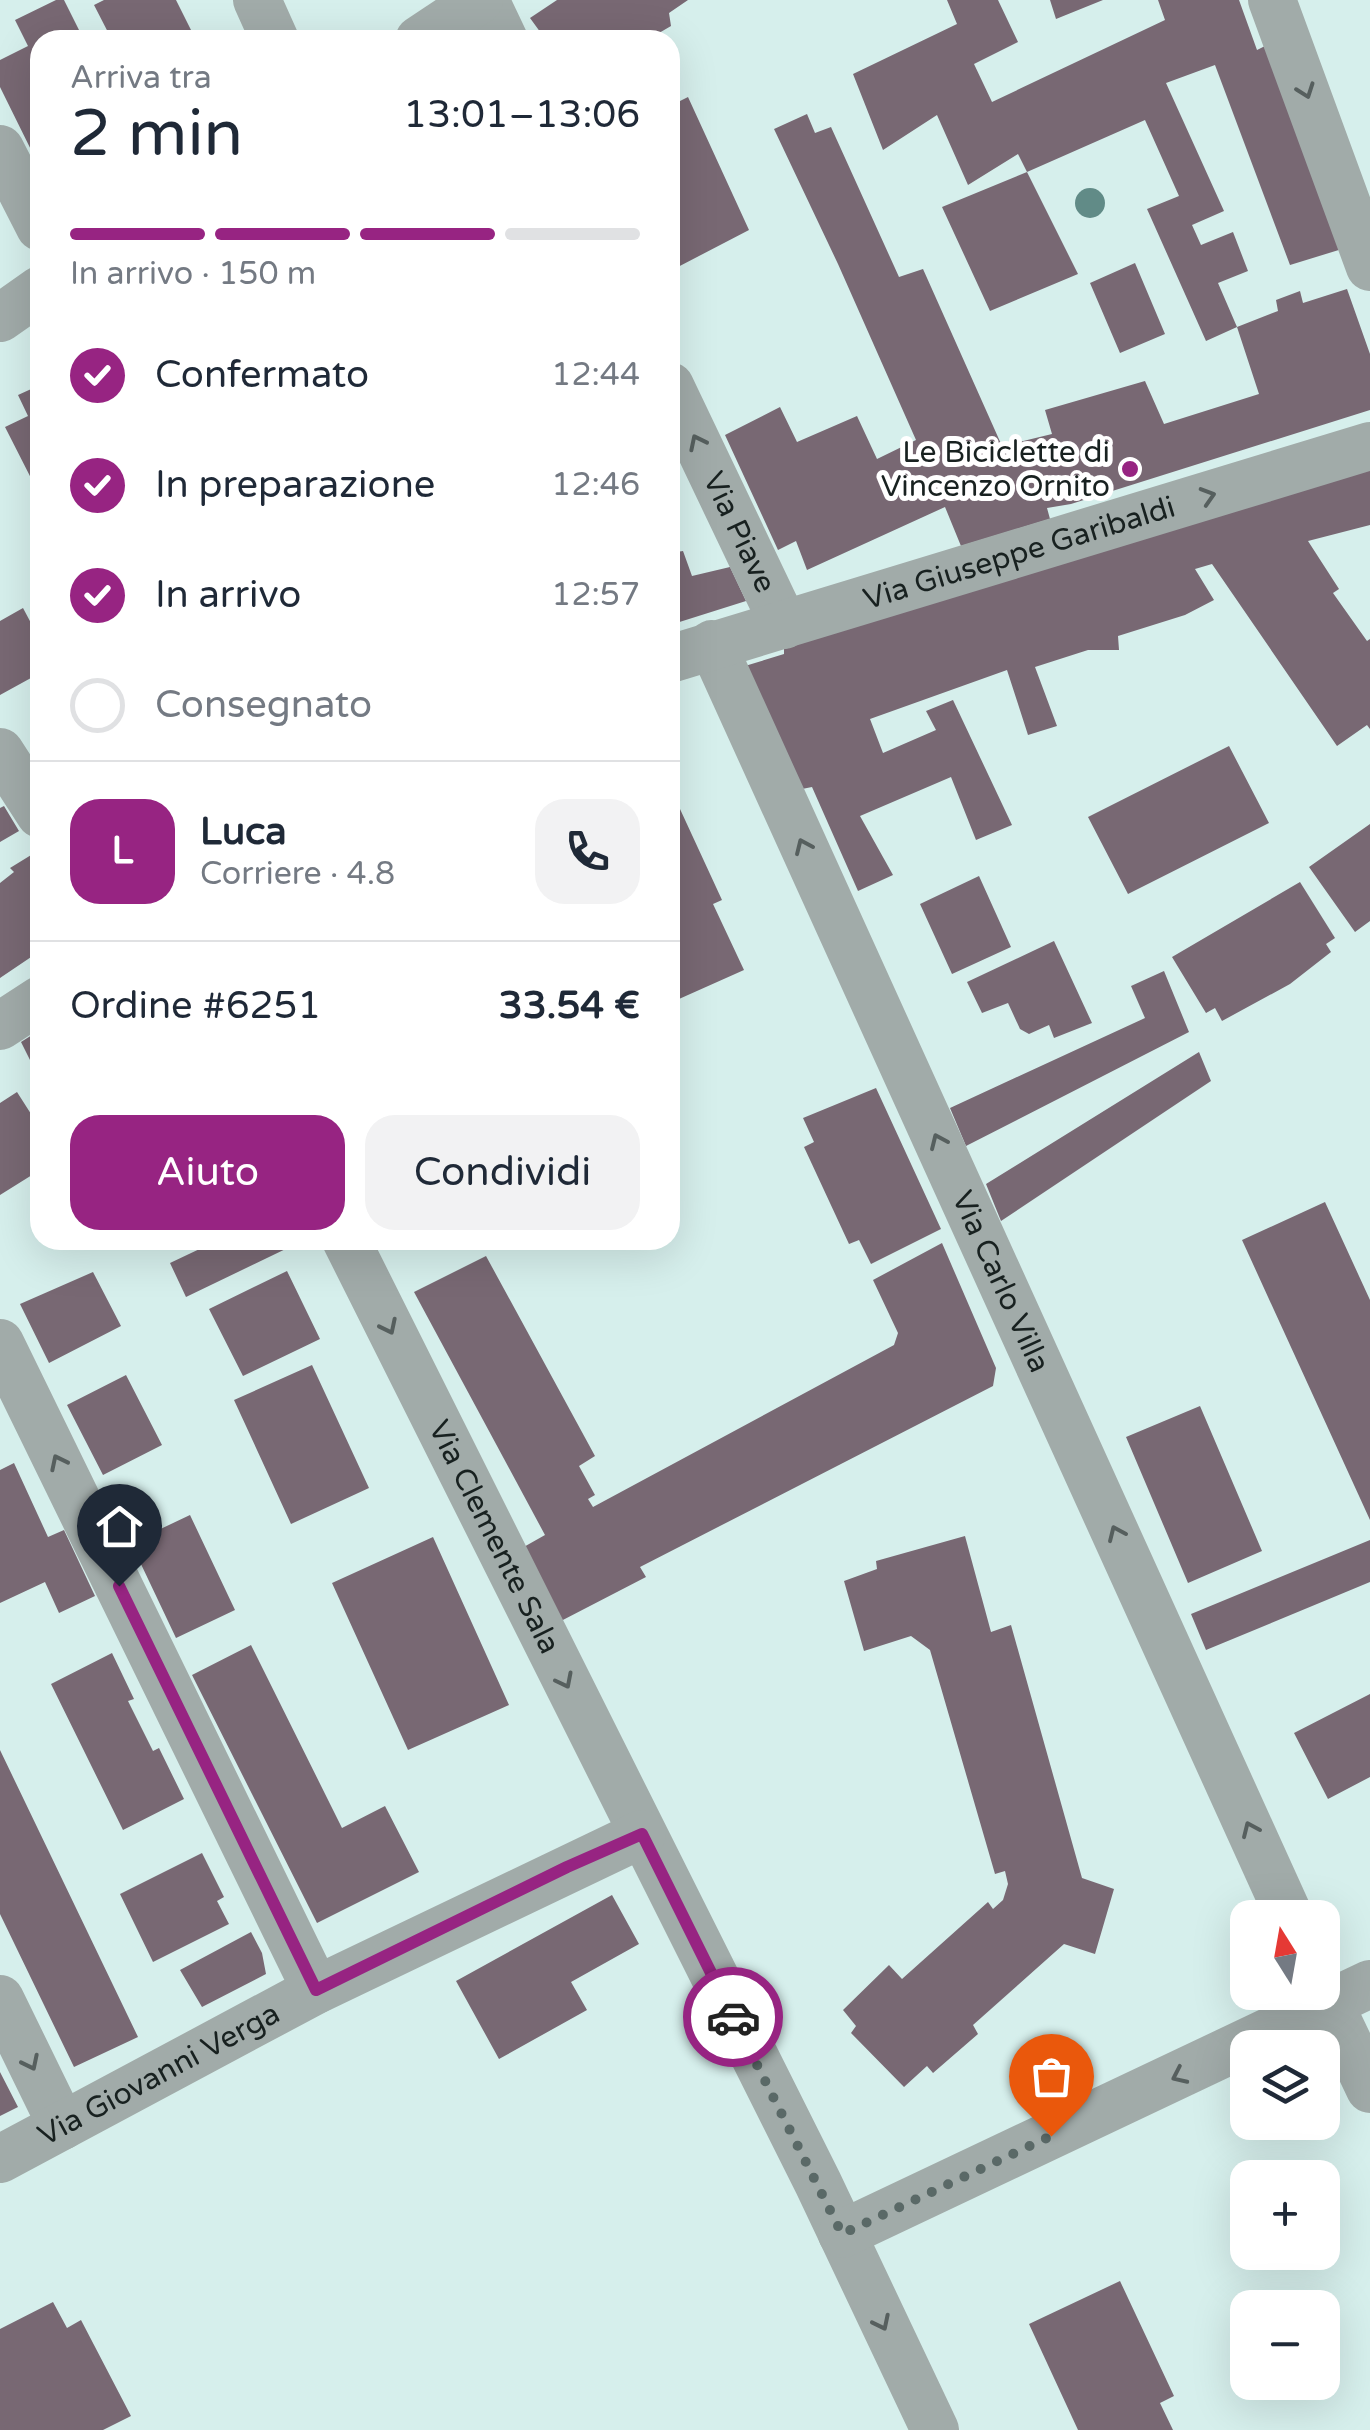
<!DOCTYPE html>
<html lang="it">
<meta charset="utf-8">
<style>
:root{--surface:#fff;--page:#f2f2f3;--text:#1f2937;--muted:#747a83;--line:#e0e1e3;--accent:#972482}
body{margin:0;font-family:"Varela Round",sans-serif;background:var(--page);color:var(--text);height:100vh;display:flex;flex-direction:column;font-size:38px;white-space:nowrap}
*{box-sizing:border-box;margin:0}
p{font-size:32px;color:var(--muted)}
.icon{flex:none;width:55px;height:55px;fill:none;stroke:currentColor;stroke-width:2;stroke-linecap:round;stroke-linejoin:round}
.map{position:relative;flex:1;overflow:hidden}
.sheet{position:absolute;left:30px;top:30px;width:650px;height:1220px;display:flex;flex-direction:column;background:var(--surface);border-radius:30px;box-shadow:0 10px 40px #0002}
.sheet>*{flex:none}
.needle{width:65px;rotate:349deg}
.tools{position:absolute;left:1230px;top:1900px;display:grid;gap:20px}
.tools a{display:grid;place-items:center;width:110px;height:110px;border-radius:20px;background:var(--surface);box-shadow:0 10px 40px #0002;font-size:50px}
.pin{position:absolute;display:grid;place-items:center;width:85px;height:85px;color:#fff;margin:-102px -42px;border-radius:50% 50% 50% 0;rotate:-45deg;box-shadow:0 0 10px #0007}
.pin .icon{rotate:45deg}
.courier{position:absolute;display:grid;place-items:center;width:100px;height:100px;margin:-50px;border:8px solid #972482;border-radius:50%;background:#fff;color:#222;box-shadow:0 2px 12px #0007}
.head em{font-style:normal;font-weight:600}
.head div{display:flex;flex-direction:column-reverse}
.head{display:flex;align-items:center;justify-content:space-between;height:170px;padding:0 40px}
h1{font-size:65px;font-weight:600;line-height:75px}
.bar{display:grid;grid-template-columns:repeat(4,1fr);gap:15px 10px;align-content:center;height:120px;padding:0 40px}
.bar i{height:12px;border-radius:8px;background:var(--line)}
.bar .selected{background:var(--accent)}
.bar p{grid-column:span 4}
.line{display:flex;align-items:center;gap:25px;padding:0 40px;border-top:2px solid var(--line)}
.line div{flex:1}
.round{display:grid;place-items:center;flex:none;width:105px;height:105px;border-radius:30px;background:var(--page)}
ol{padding:0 40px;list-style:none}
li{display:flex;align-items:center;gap:30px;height:110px}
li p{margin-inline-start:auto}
li .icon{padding:10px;border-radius:50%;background:var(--accent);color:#fff;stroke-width:4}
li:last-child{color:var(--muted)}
li i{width:55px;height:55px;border:5px solid var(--line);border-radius:50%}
.cta{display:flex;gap:20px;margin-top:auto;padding:20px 40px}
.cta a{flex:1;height:115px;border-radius:30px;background:var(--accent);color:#fff;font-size:40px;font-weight:600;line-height:115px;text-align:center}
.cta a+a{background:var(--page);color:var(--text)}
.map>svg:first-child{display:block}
.building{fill:#786873}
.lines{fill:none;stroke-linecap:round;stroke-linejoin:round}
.street{stroke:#a1aba9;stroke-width:48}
.tree{fill:#618b87}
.oneway{stroke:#565f5e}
.done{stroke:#5a6967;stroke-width:10;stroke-dasharray:0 18}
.route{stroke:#972482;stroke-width:12}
.poi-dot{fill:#972482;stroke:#fff;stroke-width:4}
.labels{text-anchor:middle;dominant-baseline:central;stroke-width:10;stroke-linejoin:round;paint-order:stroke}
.poi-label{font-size:30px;fill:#182120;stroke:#fff;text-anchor:end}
.street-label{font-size:30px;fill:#182120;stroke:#fff}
</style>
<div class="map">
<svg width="1370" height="2430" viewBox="0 0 1370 2430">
<rect width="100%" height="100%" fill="#d6efec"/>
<path class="building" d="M 56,0 L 64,0 L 84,40 L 40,40 L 40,168 L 0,87 L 0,60 L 28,46 L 15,20 Z
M 104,0 L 176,0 L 196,40 L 112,40 L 94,5 Z
M 557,0 L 688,0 L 669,13 L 671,26 L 647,40 L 546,40 L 530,18 Z
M 947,0 L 998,0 L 1018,42 L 974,64 L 992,102 L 1165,20 L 1158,0 L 1239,0 L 1257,50 L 1267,45 L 1342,249 L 1290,265 L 1215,65 L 1166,83 L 1224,211 L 1192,225 L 1201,245 L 1233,232 L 1248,271 L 1218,283 L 1237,327 L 1206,341 L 1147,209 L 1179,196 L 1145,120 L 1027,172 L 1018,154 L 968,185 L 937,115 L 883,150 L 853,74 L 957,24 Z
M 1050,0 L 1103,0 L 1056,19 Z
M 688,97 L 749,230 L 674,269 L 670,259 L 670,106 Z
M 807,114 L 815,133 L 831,127 L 899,277 L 923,269 L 1002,446 L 1052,434 L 1045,410 L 1145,381 L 1164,424 L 1259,394 L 1237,327 L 1278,311 L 1276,300 L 1300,291 L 1303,303 L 1347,289 L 1370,354 L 1370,410 L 1071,504 L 1047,508 L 1050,519 L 961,546 L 945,507 L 807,570 L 796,541 L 778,550 L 725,435 L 780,407 L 797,442 L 857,416 L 877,459 L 916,440 L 838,264 L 774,129 Z
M 1027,172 L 1078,274 L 990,311 L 942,207 Z
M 1135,263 L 1165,334 L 1120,353 L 1090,283 Z
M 40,385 L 40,483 L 35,486 L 5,427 L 28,416 L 18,395 Z
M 1370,470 L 1370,525 L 1308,541 L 1339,589 L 1333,593 L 1367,641 L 1370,639 L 1370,729 L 1367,725 L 1337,746 L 1212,564 L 1195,569 L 1214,600 L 1185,615 L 1118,636 L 1119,650 L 1088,650 L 1035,667 L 1057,726 L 1028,735 L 1007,670 L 870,719 L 883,753 L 936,730 L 926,711 L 953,700 L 1012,825 L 976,840 L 951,777 L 860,816 L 893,875 L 858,891 L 812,787 L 802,789 L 745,666 L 784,654 L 784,643 Z
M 683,551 L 692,576 L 730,567 L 746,601 L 670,625 L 670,553 Z
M 23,608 L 40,640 L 40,673 L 0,695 L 0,621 Z
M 1229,746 L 1269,823 L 1128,894 L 1088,817 Z
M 4,806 L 19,831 L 0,842 L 0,808 Z
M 680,809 L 722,900 L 713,904 L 744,970 L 679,999 L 670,979 L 670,814 Z
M 1370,824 L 1370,921 L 1355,932 L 1309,867 Z
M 36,852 L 40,860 L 40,951 L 0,978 L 0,883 L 14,872 L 10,868 Z
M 979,876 L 1011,947 L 952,974 L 920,904 Z
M 1300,882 L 1335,938 L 1326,944 L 1331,952 L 1290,984 L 1222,1021 L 1215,1008 L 1206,1013 L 1172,957 Z
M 1054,941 L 1092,1023 L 1054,1038 L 1049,1025 L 1029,1034 L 1020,1029 L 1008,1003 L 982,1013 L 967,982 Z
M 1164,971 L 1189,1032 L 966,1146 L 950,1108 L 1145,1018 L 1131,986 Z
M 40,1030 L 40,1080 L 21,1042 Z
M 1199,1052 L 1211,1081 L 1001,1221 L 986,1184 Z
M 876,1088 L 941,1229 L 871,1264 L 859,1240 L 849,1244 L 804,1147 L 814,1142 L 803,1118 Z
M 17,1092 L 40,1128 L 40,1170 L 0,1195 L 0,1103 Z
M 1325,1202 L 1370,1300 L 1370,1520 L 1242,1240 Z
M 206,1240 L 294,1240 L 296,1244 L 186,1297 L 170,1263 L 208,1245 Z
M 942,1243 L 996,1368 L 993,1386 L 640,1567 L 646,1577 L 559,1622 L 522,1548 L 545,1535 L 414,1292 L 486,1256 L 595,1456 L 579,1466 L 595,1495 L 588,1499 L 593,1507 L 894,1345 L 898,1333 L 873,1280 Z
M 287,1271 L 320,1339 L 243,1376 L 209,1309 Z
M 93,1272 L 121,1326 L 49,1363 L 20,1304 Z
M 312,1365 L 369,1488 L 291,1524 L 234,1400 Z
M 126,1375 L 162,1445 L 103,1475 L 67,1405 Z
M 1200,1406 L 1262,1551 L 1188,1583 L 1126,1437 Z
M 14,1463 L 48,1537 L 64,1530 L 95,1596 L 59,1613 L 45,1582 L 0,1603 L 0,1470 Z
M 190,1515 L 235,1610 L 176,1638 L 131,1543 Z
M 965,1536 L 991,1632 L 1011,1625 L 1082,1878 L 1114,1889 L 1095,1954 L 1064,1944 L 973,2025 L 978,2034 L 933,2073 L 927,2066 L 904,2087 L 851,2033 L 856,2026 L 843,2010 L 889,1965 L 902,1979 L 988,1902 L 993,1909 L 1003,1900 L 1008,1884 L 1005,1871 L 995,1874 L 930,1650 L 911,1636 L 864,1651 L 844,1581 L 877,1569 L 876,1561 Z
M 433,1537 L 509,1705 L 408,1750 L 332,1583 Z
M 1370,1540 L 1370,1582 L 1206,1650 L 1191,1614 Z
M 251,1645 L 342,1828 L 385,1806 L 419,1872 L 317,1923 L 192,1675 Z
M 112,1653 L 134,1699 L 128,1701 L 153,1751 L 159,1748 L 184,1799 L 123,1830 L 51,1684 Z
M 1370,1694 L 1370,1777 L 1328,1799 L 1294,1733 Z
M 0,1750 L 138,2037 L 74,2067 L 0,1914 Z
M 202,1853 L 224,1897 L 217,1901 L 229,1924 L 153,1962 L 120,1894 Z
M 612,1895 L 639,1944 L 571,1982 L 587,2010 L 499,2059 L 456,1981 Z
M 251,1932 L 262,1953 L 266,1974 L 202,2007 L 180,1970 Z
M 0,2072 L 18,2107 L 0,2116 Z
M 1120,2281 L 1174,2396 L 1160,2403 L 1173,2430 L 1078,2430 L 1029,2324 Z
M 53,2302 L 67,2328 L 81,2320 L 131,2416 L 103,2430 L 0,2430 L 0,2329 Z"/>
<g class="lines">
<g class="street">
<path d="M 257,0 L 275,40"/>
<path d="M 485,0 L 504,40"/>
<path d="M 1272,0 L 1370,267"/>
<path d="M 419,40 L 479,0"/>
<path d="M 0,149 L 40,227"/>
<path d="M 0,318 L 40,290"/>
<path id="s1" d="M 670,386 L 784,625"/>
<path id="s2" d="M 712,644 L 1290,1918"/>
<path id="s3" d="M 670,659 L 1370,446"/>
<path d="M 0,752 L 40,814"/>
<path d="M 0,1026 L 40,1000"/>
<path id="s4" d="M 346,1240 L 818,2183 L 935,2430"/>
<path d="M 0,1343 L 316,1990"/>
<path d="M 1322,1988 L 1370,2089"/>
<path d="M 0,1999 L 62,2126"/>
<path id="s5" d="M 0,2159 L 316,1990 L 642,1834"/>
<path d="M 842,2234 L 1370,1984"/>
</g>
</g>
<circle class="tree" cx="1090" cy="203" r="15"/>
<defs><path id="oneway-chevron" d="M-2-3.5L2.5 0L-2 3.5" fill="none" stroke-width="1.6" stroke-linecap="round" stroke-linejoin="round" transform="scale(2.5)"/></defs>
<g class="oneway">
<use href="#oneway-chevron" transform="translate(1306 91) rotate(70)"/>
<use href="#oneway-chevron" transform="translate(697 442) rotate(-116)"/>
<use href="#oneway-chevron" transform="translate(1208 496) rotate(-17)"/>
<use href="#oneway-chevron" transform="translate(803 846) rotate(-114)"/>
<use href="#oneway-chevron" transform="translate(938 1141) rotate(-114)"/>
<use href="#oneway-chevron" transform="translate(389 1327) rotate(64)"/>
<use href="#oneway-chevron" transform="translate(58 1462) rotate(-116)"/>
<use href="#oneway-chevron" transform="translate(1116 1533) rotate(-114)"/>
<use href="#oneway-chevron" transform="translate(565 1681) rotate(63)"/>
<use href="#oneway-chevron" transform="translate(1250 1829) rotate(-114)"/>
<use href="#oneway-chevron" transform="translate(31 2063) rotate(64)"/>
<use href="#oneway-chevron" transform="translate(1179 2076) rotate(155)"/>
<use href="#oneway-chevron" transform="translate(882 2323) rotate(64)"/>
</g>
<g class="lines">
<path class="done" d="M 733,2017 L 842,2234 L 1051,2136"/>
<path class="route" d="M 119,1586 L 316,1990 L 567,1867 L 642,1834 L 733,2017"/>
</g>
<circle class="poi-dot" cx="1130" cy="469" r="10"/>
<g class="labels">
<g class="poi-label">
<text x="1110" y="452">Le Biciclette di<tspan x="1110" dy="34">Vincenzo Ornito</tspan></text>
</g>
<g class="street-label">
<text stroke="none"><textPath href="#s1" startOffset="162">Via Piave</textPath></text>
<text stroke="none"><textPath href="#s3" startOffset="365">Via Giuseppe Garibaldi</textPath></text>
<text stroke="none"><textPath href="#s2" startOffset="700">Via Carlo Villa</textPath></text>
<text stroke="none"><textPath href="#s4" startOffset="332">Via Clemente Sala</textPath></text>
<text stroke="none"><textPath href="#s5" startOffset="180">Via Giovanni Verga</textPath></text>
</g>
</g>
</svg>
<div class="tools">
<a><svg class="needle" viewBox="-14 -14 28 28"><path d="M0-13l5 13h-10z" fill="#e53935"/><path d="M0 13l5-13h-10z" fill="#747a83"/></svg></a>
<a><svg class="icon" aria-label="layers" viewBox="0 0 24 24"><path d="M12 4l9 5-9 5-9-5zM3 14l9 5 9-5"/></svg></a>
<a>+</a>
<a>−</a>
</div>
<div class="pin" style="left:1051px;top:2136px;background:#ea580c"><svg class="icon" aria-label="bag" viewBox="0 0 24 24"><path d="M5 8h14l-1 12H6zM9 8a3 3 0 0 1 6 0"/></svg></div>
<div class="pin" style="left:119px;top:1586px;background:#1f2937"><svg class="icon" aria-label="home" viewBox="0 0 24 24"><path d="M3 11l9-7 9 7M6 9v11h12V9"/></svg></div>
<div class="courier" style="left:733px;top:2017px"><svg class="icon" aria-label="car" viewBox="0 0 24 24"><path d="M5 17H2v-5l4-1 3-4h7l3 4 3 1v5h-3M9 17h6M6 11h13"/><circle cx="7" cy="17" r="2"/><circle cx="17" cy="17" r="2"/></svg></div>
<section class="sheet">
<div class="head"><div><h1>2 min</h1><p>Arriva tra</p></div><em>13:01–13:06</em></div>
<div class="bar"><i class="selected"></i><i class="selected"></i><i class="selected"></i><i></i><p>In arrivo · 150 m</p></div>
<ol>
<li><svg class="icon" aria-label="check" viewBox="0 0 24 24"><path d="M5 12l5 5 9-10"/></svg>Confermato<p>12:44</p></li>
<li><svg class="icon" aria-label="check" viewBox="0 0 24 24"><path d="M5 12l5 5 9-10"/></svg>In preparazione<p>12:46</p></li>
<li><svg class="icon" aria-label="check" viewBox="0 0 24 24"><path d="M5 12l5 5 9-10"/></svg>In arrivo<p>12:57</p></li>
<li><i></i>Consegnato</li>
</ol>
<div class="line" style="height:180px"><b class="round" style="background:var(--accent);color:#fff">L</b><div><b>Luca</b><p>Corriere · 4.8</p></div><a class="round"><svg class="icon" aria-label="phone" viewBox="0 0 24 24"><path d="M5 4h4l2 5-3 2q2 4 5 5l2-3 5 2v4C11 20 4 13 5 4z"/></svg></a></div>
<div class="line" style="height:130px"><div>Ordine #6251</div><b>33.54 €</b></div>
<div class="cta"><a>Aiuto</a><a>Condividi</a></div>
</section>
</div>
